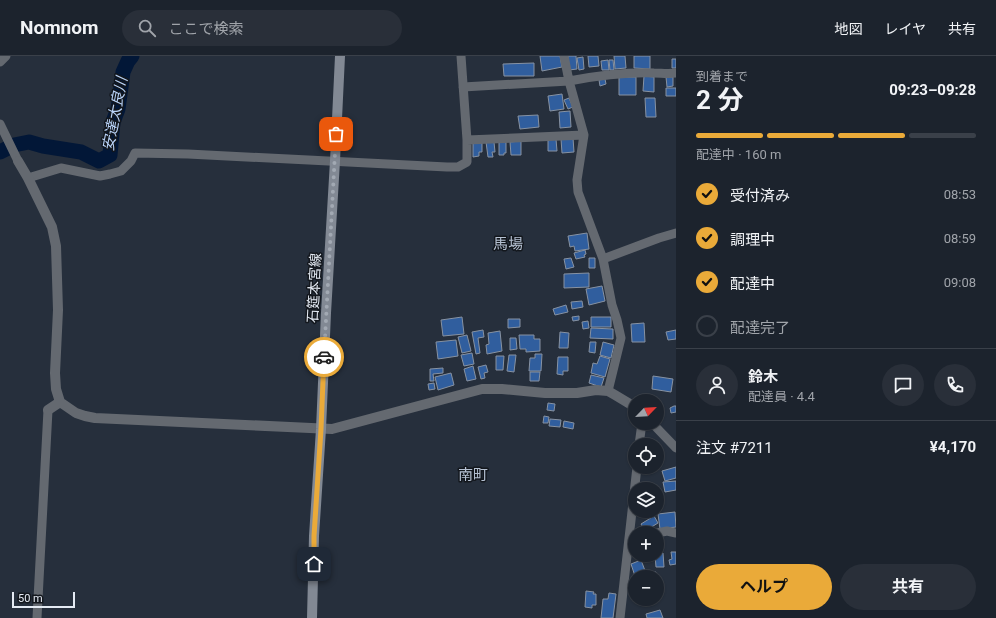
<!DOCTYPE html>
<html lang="ja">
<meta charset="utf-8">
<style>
:root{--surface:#1c232d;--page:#292f39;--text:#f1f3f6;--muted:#a0a4aa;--line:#3a4049;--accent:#eaaa39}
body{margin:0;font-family:Roboto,"Noto Sans JP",sans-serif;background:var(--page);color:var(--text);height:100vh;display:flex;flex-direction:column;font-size:15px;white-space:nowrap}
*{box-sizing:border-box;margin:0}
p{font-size:13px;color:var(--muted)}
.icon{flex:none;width:22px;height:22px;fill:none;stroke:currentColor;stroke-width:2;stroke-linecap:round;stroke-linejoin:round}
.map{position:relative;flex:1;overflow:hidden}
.drawer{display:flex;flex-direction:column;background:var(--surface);width:320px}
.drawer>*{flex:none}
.needle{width:26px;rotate:65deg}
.fabs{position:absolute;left:628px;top:338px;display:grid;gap:8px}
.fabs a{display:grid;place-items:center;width:36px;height:36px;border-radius:50%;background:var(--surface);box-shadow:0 1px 3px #0004,0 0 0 1px var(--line);font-size:20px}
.scale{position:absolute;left:12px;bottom:10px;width:63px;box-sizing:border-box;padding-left:4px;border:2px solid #e4eaf3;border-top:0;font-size:11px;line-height:14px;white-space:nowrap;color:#e4eaf3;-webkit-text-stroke:3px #13171d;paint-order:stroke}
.pin{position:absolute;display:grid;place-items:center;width:34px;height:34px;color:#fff;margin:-17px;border-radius:8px;box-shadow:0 2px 6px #0006}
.courier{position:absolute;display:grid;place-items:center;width:40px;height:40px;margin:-20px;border:3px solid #eaaa39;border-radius:50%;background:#fff;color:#222;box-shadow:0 1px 5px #0007}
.summary em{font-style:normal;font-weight:700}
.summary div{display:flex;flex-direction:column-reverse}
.summary{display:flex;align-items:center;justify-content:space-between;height:68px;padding:0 20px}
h1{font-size:26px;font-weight:700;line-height:30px}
.bar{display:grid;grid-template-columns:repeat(4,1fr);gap:6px 4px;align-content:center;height:48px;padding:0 20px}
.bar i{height:5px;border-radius:3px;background:var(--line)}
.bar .selected{background:var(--accent)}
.bar p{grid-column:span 4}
.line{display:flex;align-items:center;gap:10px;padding:0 20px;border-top:1px solid var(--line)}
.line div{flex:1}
.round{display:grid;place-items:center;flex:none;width:42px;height:42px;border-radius:21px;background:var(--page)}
ol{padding:0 20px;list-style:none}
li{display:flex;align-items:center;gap:12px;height:44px}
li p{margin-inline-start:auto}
li .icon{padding:4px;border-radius:50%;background:var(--accent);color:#111;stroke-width:4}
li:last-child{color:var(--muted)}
li i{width:22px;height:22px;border:2px solid var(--line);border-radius:50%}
.primary-button{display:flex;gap:8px;margin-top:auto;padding:8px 20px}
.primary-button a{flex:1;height:46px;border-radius:24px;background:var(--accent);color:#111;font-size:16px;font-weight:700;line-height:46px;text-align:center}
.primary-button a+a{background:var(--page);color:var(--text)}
header{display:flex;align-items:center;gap:24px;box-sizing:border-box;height:56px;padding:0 20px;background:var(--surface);border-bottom:1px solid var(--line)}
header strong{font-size:19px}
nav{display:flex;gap:22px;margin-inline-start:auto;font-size:14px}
.search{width:280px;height:36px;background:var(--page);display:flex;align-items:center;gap:10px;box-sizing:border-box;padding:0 14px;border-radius:22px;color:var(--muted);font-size:15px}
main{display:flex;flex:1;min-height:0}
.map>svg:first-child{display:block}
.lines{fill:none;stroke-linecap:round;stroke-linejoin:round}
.river{stroke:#021737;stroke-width:15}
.building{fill:#305e9e;stroke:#8792a2}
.minor{stroke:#646970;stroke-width:9}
.tertiary{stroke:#646970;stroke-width:10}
.secondary{stroke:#828994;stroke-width:10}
.done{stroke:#a2a9b3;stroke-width:4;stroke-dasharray:0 7.2}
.route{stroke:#eaaa39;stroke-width:5}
.labels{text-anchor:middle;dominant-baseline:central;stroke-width:3;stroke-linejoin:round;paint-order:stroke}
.street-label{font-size:14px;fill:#e4eaf3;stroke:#13171d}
.water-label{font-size:15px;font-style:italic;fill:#bad4f9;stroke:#13171d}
.neighbourhood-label{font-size:15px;fill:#b5c1d2;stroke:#13171d}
</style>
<header>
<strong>Nomnom</strong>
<div class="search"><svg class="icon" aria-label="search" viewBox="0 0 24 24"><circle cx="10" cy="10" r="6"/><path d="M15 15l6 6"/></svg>ここで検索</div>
<nav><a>地図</a><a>レイヤ</a><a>共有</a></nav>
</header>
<main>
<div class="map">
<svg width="676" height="562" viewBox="0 0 676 562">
<rect width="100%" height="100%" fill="#262f3c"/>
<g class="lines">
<path class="river" d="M 0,96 L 14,89 L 29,86 L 43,90 L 81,96 L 99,105 L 110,99 L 113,66 L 118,53 L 123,16 L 128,5 L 132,0"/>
</g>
<path class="building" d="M 540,0 L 560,0 L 562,11 L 542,15 Z
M 568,0 L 576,0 L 577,13 L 569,14 Z
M 588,0 L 598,0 L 599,10 L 589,11 Z
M 614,0 L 625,0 L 626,12 L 615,13 Z
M 634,0 L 650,0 L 650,13 L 634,12 Z
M 583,1 L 584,13 L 579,14 L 577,2 Z
M 672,3 L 676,3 L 676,12 L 672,12 Z
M 608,4 L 609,14 L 602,14 L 601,5 Z
M 609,4 L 613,4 L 614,14 L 610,14 Z
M 534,7 L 534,20 L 504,20 L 503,8 Z
M 644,20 L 654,21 L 654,36 L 643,35 Z
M 619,21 L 636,21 L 636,39 L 619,39 Z
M 666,21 L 673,21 L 673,30 L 667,31 Z
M 605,23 L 606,28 L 600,30 L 599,24 Z
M 666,32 L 676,32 L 676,40 L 666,40 Z
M 562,38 L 564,53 L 550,55 L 548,40 Z
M 569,42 L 573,51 L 568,53 L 564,44 Z
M 645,42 L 655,42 L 656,61 L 646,61 Z
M 570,55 L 571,71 L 560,72 L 559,56 Z
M 538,59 L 539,71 L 520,73 L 518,60 Z
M 573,82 L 574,96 L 562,97 L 561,83 Z
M 548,83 L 556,83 L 557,95 L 548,95 Z
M 499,85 L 506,85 L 506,97 L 504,97 L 504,99 L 499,99 Z
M 521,85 L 521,99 L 511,99 L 510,86 Z
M 486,86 L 494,86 L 495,96 L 492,96 L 493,101 L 488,101 Z
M 473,87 L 482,87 L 482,96 L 479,96 L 479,100 L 473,101 Z
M 587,177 L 589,193 L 575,195 L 574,190 L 570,191 L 568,180 Z
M 585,194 L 586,198 L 584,199 L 585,201 L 576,203 L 574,197 Z
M 571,202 L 574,211 L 566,213 L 564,203 Z
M 589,202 L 595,202 L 595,212 L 589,212 Z
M 589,217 L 589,231 L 564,232 L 564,218 Z
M 602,230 L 605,245 L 589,249 L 586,233 Z
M 582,245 L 583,251 L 572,253 L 571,246 Z
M 566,249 L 568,256 L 555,259 L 553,253 Z
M 579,260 L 579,264 L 573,265 L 572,261 Z
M 462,261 L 464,278 L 443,280 L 441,264 Z
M 591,261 L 611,261 L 611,271 L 591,271 Z
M 508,263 L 520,263 L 520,271 L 508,272 Z
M 588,265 L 589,272 L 583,273 L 582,266 Z
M 644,267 L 645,286 L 632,286 L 631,268 Z
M 591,272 L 613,273 L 613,283 L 590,282 Z
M 483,274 L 484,281 L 478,282 L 480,297 L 476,298 L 472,276 Z
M 676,274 L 676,283 L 668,284 L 666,276 Z
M 500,275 L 502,295 L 487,298 L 486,289 L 489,288 L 488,277 Z
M 560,276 L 569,277 L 568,292 L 559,292 Z
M 467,279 L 471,295 L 462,297 L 458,281 Z
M 519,279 L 534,279 L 534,283 L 540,283 L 540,295 L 526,296 L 526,293 L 520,293 Z
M 510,282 L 516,282 L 517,293 L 510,294 Z
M 456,284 L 458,300 L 438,303 L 436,286 Z
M 590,286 L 596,286 L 595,297 L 589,296 Z
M 603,286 L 614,289 L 611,302 L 600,299 Z
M 472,297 L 474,308 L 464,310 L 461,299 Z
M 535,298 L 542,298 L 541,315 L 529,315 L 530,302 L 535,302 Z
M 509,299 L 516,299 L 514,316 L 507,315 Z
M 496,300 L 504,300 L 503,314 L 496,314 Z
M 600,300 L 610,303 L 605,321 L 591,317 L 593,307 L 597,308 Z
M 558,301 L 568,301 L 568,315 L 563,315 L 563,319 L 557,318 Z
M 486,309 L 488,316 L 484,317 L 485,322 L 481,323 L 478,311 Z
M 473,310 L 476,323 L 467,325 L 464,313 Z
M 443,312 L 443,317 L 433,318 L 434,325 L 430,325 L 430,313 Z
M 530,316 L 540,316 L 539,325 L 530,325 Z
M 451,317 L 454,329 L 438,334 L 435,321 Z
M 591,319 L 604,322 L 601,331 L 589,327 Z
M 653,320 L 673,323 L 671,336 L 652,333 Z
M 434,327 L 435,333 L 429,334 L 428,328 Z
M 548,347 L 555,348 L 554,355 L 547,354 Z
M 674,350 L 676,350 L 676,356 L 671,357 L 670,352 Z
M 657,351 L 662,351 L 661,363 L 657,363 Z
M 544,360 L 549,361 L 548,367 L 543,367 Z
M 550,363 L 561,364 L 560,371 L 549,370 Z
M 564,365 L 574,367 L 573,373 L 563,371 Z
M 676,411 L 676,422 L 665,425 L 662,415 Z
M 676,425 L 676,434 L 665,436 L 663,426 Z
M 641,455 L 650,455 L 650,458 L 641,458 Z
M 675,456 L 676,471 L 660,473 L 658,458 Z
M 654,460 L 658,467 L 645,475 L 641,468 Z
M 671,496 L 676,496 L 676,508 L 670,509 L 669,504 L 672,503 Z
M 657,497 L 663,497 L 664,511 L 656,511 L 655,499 L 657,499 Z
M 641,504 L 647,520 L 645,521 L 640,521 L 639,519 L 635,520 L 631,508 Z
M 656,516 L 656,521 L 648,521 L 648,517 Z
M 586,535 L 594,536 L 593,538 L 596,538 L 596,549 L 592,549 L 592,552 L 585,551 Z
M 609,537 L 616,538 L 613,562 L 601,562 L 603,543 L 608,543 Z
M 660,554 L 663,562 L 647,562 L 646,558 Z"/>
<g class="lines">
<path class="minor" d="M 564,0 L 569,25 L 584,79 L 577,124 L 578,136 L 603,203 L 612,249 L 617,264 L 621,282 L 608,335
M 0,6 L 6,0
M 463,31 L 569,25 C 596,20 626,16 654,17 C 661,17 668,18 676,17
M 0,68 L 18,105
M 467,84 L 584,79
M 28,122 L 61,112 L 100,120 L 110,118 L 121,115 L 131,105 L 135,97 L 188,98 L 447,111 L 458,111 L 467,106 L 467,84 L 461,0
M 603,203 L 659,182 L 676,177
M 652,367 L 676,392
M 639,389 L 642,367
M 657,477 L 667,475 L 676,477
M 37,562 L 48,354
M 620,562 L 637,411"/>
<path class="tertiary" d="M 18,105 L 28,122 L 52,171 L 56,190 L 58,254 L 55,317 L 56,333 L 60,346 L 76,357 L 85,360 L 95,362 L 332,373 L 482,333 L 502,333 L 545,337 L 577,337 L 596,334 L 608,335 L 615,339 L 635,351
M 48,354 L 60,346"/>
<path class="secondary" d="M 312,562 L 314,480 L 321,373 L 326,257 L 335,105 L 340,0"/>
</g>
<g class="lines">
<path class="done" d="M 324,301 L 336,78"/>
<path class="route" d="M 314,508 L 314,480 L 321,373 L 324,301"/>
</g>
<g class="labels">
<g class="street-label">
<text transform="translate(314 232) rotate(-87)">石筵本宮線</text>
</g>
<g class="water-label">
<text transform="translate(115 58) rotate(-79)">安達太良川</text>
</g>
<g class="neighbourhood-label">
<text x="508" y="188">馬場</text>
<text x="473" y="419">南町</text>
</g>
</g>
</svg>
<div class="fabs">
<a><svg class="needle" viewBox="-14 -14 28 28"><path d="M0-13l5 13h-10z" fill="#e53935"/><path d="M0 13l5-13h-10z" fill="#a0a4aa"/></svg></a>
<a><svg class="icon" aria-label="locate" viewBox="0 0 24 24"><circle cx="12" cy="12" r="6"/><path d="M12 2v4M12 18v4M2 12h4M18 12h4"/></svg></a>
<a><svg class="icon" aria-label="layers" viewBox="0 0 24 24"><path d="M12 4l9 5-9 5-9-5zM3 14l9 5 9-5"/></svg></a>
<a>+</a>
<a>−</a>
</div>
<div class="scale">50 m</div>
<div class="pin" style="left:336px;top:78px;background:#ea580c"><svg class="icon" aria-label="bag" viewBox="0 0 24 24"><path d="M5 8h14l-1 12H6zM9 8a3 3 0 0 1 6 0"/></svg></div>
<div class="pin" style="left:314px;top:508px;background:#1f2937"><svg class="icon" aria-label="home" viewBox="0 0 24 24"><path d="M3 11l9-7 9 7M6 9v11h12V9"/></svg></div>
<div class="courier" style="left:324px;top:301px"><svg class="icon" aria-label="car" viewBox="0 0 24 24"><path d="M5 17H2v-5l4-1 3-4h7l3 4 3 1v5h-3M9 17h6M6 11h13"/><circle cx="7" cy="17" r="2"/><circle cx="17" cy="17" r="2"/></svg></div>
</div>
<section class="drawer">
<div class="summary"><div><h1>2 分</h1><p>到着まで</p></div><em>09:23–09:28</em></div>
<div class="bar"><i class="selected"></i><i class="selected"></i><i class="selected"></i><i></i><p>配達中 · 160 m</p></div>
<ol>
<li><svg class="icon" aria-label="check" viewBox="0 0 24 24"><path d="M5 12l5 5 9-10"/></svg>受付済み<p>08:53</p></li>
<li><svg class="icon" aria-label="check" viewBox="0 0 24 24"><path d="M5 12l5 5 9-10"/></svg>調理中<p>08:59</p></li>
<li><svg class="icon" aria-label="check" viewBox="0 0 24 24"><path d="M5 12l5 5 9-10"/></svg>配達中<p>09:08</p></li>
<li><i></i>配達完了</li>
</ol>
<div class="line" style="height:72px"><a class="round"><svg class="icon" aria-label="person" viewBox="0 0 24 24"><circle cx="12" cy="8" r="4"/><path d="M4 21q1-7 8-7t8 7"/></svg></a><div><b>鈴木</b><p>配達員 · 4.4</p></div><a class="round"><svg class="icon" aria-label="chat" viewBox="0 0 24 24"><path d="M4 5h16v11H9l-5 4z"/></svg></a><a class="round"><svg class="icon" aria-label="phone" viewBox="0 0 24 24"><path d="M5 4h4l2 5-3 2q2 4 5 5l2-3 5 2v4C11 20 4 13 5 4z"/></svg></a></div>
<div class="line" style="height:52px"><div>注文 #7211</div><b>¥4,170</b></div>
<div class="primary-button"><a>ヘルプ</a><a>共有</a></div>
</section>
</main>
